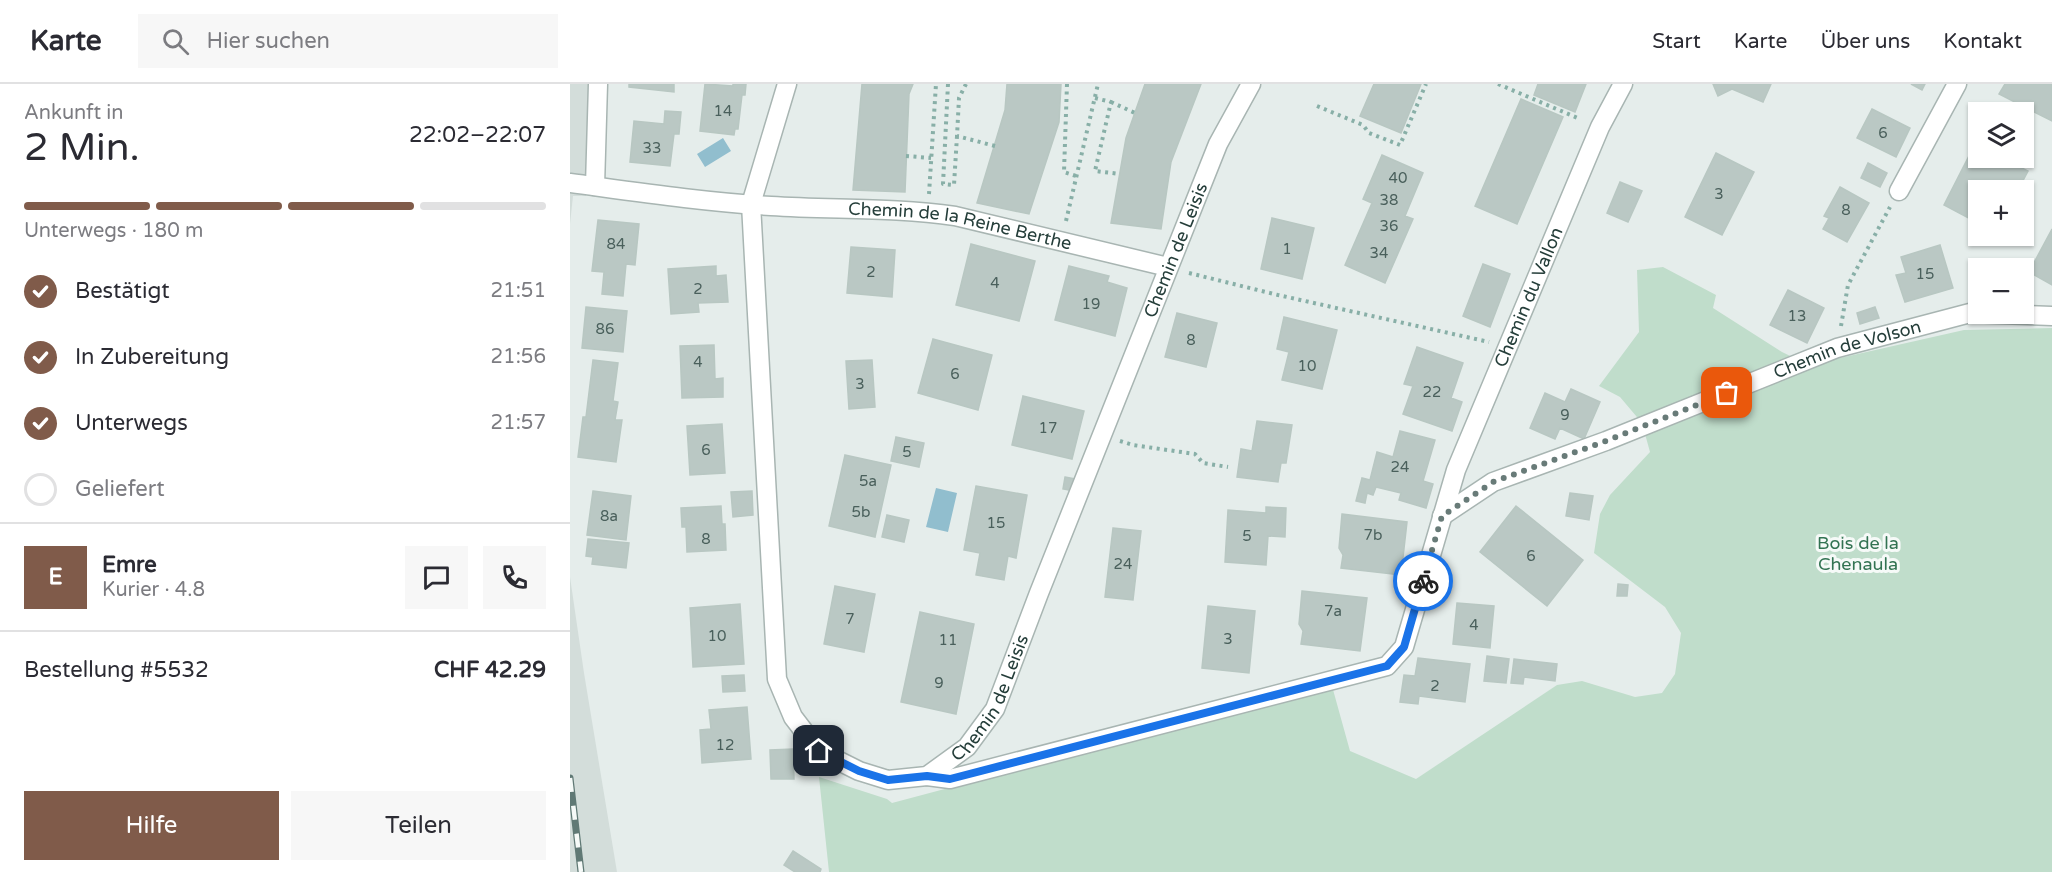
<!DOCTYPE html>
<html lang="de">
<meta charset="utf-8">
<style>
:root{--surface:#fff;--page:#f7f7f7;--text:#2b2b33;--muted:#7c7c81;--line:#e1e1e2;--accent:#805b4a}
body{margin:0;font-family:"Varela Round",sans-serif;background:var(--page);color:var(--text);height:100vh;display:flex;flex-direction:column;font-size:22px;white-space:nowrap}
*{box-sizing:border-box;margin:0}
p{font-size:20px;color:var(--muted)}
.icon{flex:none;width:33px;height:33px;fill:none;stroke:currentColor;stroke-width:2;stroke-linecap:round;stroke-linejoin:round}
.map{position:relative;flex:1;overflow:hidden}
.panel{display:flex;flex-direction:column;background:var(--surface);width:570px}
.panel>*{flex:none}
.buttons{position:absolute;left:1398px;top:18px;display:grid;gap:12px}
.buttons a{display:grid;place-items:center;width:66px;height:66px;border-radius:0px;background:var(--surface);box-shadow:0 2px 4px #0004;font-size:30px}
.pin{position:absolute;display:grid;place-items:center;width:51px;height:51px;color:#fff;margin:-26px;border-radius:12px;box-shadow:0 3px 9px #0006}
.courier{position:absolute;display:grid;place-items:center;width:60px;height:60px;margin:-30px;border:4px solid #1a73e8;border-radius:50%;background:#fff;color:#222;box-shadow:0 2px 8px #0007}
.headline em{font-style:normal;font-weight:600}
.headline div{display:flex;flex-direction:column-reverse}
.headline{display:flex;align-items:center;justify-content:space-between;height:102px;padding:0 24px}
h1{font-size:39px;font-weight:600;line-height:45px}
.bar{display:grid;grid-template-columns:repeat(4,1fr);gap:9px 6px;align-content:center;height:72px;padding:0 24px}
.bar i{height:8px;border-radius:4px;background:var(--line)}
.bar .active{background:var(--accent)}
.bar p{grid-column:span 4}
.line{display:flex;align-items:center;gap:15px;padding:0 24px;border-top:2px solid var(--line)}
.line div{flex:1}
.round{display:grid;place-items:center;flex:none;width:63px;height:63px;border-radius:0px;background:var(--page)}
ol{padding:0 24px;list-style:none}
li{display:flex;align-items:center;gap:18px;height:66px}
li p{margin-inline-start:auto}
li .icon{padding:6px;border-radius:50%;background:var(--accent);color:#fff;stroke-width:4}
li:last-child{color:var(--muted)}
li i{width:33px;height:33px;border:3px solid var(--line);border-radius:50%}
.button{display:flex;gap:12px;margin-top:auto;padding:12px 24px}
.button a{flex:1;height:69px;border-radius:0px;background:var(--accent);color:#fff;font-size:24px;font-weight:600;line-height:69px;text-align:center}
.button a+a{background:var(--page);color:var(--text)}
header{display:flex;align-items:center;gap:36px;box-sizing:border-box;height:84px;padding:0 30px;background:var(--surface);border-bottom:2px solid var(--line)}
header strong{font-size:28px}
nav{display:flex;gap:33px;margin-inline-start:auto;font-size:21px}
.search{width:420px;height:54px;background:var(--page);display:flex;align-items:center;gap:15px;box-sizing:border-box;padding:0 21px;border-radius:0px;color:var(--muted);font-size:22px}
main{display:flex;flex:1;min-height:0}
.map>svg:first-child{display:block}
.built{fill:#d3ddda}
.green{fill:#c0ddcb}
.water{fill:#91bece}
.building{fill:#bac8c4;stroke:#b8c7c2;stroke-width:1.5}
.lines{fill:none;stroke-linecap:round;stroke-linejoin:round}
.minor-casing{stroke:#a8b5b2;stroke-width:21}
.path{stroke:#88afa7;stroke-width:4;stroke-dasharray:3 4.5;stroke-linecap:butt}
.minor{stroke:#fff;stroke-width:18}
.rail-casing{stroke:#607975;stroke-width:7}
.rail{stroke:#f6faf8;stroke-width:4.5;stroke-dasharray:14;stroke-linecap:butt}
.done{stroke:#687b78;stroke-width:6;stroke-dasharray:0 10.8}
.route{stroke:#1a73e8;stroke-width:8}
.labels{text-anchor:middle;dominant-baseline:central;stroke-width:6;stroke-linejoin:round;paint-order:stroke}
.number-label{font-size:15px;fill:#4a605c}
.street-label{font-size:18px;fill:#253e3a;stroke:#f6faf8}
.park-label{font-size:18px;fill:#327352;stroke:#f6faf8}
</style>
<header>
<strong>Karte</strong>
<div class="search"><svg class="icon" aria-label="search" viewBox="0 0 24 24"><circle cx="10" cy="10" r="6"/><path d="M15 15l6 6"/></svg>Hier suchen</div>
<nav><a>Start</a><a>Karte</a><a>Über uns</a><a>Kontakt</a></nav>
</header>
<main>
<section class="panel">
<div class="headline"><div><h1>2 Min.</h1><p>Ankunft in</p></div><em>22:02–22:07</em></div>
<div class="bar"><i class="active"></i><i class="active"></i><i class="active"></i><i></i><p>Unterwegs · 180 m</p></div>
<ol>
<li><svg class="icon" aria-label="check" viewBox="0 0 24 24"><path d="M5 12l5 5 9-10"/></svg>Bestätigt<p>21:51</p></li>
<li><svg class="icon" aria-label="check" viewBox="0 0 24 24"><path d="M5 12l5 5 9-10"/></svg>In Zubereitung<p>21:56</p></li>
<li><svg class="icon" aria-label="check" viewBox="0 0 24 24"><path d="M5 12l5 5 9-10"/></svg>Unterwegs<p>21:57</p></li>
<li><i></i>Geliefert</li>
</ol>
<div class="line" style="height:108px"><b class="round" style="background:var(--accent);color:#fff">E</b><div><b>Emre</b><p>Kurier · 4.8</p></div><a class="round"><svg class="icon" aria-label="chat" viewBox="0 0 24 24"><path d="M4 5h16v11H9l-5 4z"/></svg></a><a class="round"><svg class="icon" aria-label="phone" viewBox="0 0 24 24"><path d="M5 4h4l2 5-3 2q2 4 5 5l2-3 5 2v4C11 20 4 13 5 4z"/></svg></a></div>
<div class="line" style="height:78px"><div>Bestellung #5532</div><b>CHF 42.29</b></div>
<div class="button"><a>Hilfe</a><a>Teilen</a></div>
</section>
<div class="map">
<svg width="1482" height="788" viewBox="0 0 1482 788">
<rect width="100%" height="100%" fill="#e5edeb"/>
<path class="built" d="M 0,0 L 22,0 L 16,112 L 3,112 L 0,140 Z
M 0,493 L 14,589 L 47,788 L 0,788 Z"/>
<path class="green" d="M 1093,183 L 1146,211 L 1143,224 L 1212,268 L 1239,281 L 1394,246 L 1482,244 L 1482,788 L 259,788 L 249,693 L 317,715 L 322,719 L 762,602 L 780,667 L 846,695 L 987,601 L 1012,597 L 1065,613 L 1092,609 L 1105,590 L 1111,549 L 1095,523 L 1024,469 L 1030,430 L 1040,411 L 1080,368 L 1072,339 L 1050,313 L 1029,302 L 1069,248 L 1067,186 Z"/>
<path class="water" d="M 153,54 L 161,67 L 135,83 L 127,70 Z
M 366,404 L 387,409 L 378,448 L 356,443 Z"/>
<path class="building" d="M 59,0 L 104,0 L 104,8 L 59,3 Z
M 135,0 L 163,2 L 163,0 L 176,0 L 175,11 L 172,11 L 168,45 L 165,45 L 164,51 L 130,47 Z
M 292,0 L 343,0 L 339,10 L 335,108 L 283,106 Z
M 437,0 L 491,0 L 489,38 L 459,130 L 407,119 L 435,26 Z
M 575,0 L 631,0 L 601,78 L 591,145 L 541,139 L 556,54 Z
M 804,0 L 851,0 L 831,49 L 790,32 Z
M 968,0 L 1016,0 L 1005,28 L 964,11 Z
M 1143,0 L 1201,0 L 1193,18 L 1162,5 L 1148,12 Z
M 1341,0 L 1355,0 L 1352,6 Z
M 1435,0 L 1482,0 L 1482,37 L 1429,10 Z
M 951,15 L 993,33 L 947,140 L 905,122 Z
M 1302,25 L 1340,44 L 1326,73 L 1287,54 Z
M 95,27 L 111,28 L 109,50 L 104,50 L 100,82 L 60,78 L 64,37 L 94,40 Z
M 1405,60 L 1408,62 L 1408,74 L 1432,74 L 1458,87 L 1448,106 L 1408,106 L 1408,139 L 1374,121 Z
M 1146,69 L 1184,88 L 1152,151 L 1115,133 Z
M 812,71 L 853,89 L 835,132 L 843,135 L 815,199 L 775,181 L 802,119 L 793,115 Z
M 1298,79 L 1317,89 L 1310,103 L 1291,94 Z
M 1050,98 L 1072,107 L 1058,138 L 1037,129 Z
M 1270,103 L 1299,119 L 1277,158 L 1253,145 L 1259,134 L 1254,132 Z
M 702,134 L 744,144 L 732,195 L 691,185 Z
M 28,136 L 69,140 L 65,181 L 56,180 L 53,212 L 32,210 L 34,188 L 22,187 Z
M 1482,145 L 1482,201 L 1459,188 Z
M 401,160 L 465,177 L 449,237 L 386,221 Z
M 1370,161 L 1383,204 L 1335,218 L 1326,191 L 1336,189 L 1331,173 Z
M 281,163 L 325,166 L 322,213 L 277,209 Z
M 913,180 L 940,190 L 920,243 L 893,232 Z
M 146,182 L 146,192 L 156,191 L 158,218 L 128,219 L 129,228 L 101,230 L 98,185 Z
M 499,182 L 539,192 L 537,198 L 557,204 L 545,252 L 485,236 Z
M 1218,206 L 1254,224 L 1237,259 L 1200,241 Z
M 16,223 L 57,227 L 53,268 L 12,264 Z
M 1305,223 L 1309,234 L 1290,240 L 1287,229 Z
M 607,229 L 647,239 L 636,283 L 595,273 Z
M 714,233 L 767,246 L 752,305 L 712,296 L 719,268 L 707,265 Z
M 363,255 L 422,271 L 408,326 L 348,309 Z
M 144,261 L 145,295 L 153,294 L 153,313 L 112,314 L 110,262 Z
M 847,263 L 893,279 L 881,314 L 892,318 L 882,347 L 833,330 L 843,302 L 834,300 Z
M 23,276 L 48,279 L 43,317 L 48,318 L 45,336 L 52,336 L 46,378 L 8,373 L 13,333 L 16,333 Z
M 302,276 L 305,323 L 279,325 L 276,277 Z
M 1001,305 L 1030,318 L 1014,355 L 990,344 L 985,355 L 960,344 L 975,309 L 995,318 Z
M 453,312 L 514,327 L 502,375 L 442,361 Z
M 687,337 L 722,341 L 716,379 L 711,379 L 708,398 L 667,393 L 671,365 L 682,367 Z
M 152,340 L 155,389 L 120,391 L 117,342 Z
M 830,347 L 865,356 L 853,397 L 863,400 L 856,424 L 829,416 L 831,409 L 806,403 L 803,411 L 797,409 L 795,419 L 786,417 L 792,394 L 800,396 L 807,368 L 823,373 Z
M 326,353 L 354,359 L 349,383 L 321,377 Z
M 275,371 L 321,381 L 305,453 L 259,442 Z
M 495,393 L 506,395 L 504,407 L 493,405 Z
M 406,402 L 457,411 L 446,474 L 438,472 L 434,496 L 406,491 L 410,469 L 394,466 Z
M 23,407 L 61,412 L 56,456 L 17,451 Z
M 182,407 L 183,431 L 163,433 L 161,408 Z
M 1000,409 L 1023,412 L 1019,436 L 996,432 Z
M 151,422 L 152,440 L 155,440 L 156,466 L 117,468 L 116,443 L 112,443 L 111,424 Z
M 946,422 L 1013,476 L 977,522 L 910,468 Z
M 696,423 L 716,424 L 715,453 L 698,452 L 696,481 L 655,478 L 658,426 L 696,429 Z
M 772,430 L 837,438 L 831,491 L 771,484 L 773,471 L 769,464 Z
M 317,431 L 339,436 L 334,458 L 312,453 Z
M 543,444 L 571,447 L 563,516 L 535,513 Z
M 18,455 L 59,459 L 56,484 L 22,480 L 23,473 L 16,472 Z
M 1048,500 L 1058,501 L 1057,512 L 1047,512 Z
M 265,502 L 305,510 L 294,568 L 254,560 Z
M 732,507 L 797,514 L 790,567 L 731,560 L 733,547 L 729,540 Z
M 887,519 L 924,522 L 920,564 L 883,560 Z
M 170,520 L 174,580 L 123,583 L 120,524 Z
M 638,522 L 685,527 L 679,589 L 632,584 Z
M 350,528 L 404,540 L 386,630 L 331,618 Z
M 917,572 L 939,575 L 936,599 L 914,597 Z
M 848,574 L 900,580 L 895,618 L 849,612 L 848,620 L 830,618 L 834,591 L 845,592 Z
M 944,575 L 987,580 L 985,597 L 954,593 L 953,600 L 941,599 Z
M 174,591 L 175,607 L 153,608 L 152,592 Z
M 177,623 L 181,675 L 132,679 L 130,646 L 141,645 L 139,626 Z
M 223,665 L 224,695 L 201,695 L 200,666 Z
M 223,767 L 251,785 L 250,788 L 225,788 L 214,781 Z"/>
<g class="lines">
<defs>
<g id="minor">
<path id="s1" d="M 217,0 L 181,120 L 207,595 L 223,633 L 249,667 L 289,687 L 318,696 L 357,692 L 397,663 L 425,625 L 469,509 L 648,60 L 681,0"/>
<path id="s2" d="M 0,99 C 67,108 134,118 201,122 C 262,126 324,123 385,132 L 598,183"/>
<path d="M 25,102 L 28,0"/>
<path d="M 1329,107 L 1387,0"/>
<path id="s3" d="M 872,432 L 923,398 L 1036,357 L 1267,264 L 1400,229 L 1482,232"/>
<path id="s4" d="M 357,692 L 380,695 L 817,582 L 834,563 L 886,386 L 1030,43 L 1053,0"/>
</g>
</defs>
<use href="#minor" class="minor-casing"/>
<path class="path" d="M 378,0 L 373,100 L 384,101 L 387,52
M 396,0 L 389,14 L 387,52 L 425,62
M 497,0 L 494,88 L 506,92
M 928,0 L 1010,35
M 525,14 L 541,18 L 525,87 L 550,90
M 541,18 L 565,29
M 747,22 L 793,41 L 799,49 L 830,61 L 856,0
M 336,72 L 361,74
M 359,110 L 366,0
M 496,137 L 528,0
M 619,189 L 708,211 L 919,258
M 1271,242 L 1278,201 L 1320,123
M 550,357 L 563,361 L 625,370 L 633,379 L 658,383"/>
<use href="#minor" class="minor"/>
<defs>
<path id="rail" d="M 0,694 L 11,788"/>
</defs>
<use href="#rail" class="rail-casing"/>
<use href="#rail" class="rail"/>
</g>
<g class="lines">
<path class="done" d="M 853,497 L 872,432 L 923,398 L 1036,357 L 1157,309"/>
<path class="route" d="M 249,667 L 289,687 L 318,696 L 357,692 L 380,695 L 817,582 L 834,563 L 853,497"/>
</g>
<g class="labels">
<g class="number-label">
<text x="153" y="27">14</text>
<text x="1313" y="49">6</text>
<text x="82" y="64">33</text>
<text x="828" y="94">40</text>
<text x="1149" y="110">3</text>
<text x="819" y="116">38</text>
<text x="1276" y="126">8</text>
<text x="819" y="142">36</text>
<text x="46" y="160">84</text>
<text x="717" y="165">1</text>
<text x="809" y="169">34</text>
<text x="301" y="188">2</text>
<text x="1355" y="190">15</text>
<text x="425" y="199">4</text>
<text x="128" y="205">2</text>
<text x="521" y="220">19</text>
<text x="1227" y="232">13</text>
<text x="35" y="245">86</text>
<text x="621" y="256">8</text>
<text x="128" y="278">4</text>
<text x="737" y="282">10</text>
<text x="385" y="290">6</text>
<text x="290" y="300">3</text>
<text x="862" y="308">22</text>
<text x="995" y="331">9</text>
<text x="478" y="344">17</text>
<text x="136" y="366">6</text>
<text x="337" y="368">5</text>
<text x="830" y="383">24</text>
<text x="298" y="397">5a</text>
<text x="291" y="428">5b</text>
<text x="39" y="432">8a</text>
<text x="426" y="439">15</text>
<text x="803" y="451">7b</text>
<text x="677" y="452">5</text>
<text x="136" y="455">8</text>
<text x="961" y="472">6</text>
<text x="553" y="480">24</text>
<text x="763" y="527">7a</text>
<text x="280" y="535">7</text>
<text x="904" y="541">4</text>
<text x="147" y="552">10</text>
<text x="658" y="555">3</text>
<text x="378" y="556">11</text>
<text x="369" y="599">9</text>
<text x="865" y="602">2</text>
<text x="155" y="661">12</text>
</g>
<g class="street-label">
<text stroke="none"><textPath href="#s2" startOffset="393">Chemin de la Reine Berthe</textPath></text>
<text stroke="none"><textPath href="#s1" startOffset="1389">Chemin de Leisis</textPath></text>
<text stroke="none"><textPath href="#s4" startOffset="872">Chemin du Vallon</textPath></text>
<text stroke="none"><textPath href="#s3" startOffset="440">Chemin de Volson</textPath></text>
<text stroke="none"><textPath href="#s1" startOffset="903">Chemin de Leisis</textPath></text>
</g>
<g class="park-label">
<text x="1288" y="459">Bois de la<tspan x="1288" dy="21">Chenaula</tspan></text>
</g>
</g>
</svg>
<div class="buttons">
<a><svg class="icon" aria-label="layers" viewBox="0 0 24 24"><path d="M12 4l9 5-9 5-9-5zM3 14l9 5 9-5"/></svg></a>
<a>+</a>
<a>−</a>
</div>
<div class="pin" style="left:1157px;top:309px;background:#ea580c"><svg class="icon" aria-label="bag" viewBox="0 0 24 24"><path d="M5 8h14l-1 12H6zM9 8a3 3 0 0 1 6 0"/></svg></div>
<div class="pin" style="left:249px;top:667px;background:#1f2937"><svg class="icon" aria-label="home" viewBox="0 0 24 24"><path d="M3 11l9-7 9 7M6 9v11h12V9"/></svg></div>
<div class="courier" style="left:853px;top:497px"><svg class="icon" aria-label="bike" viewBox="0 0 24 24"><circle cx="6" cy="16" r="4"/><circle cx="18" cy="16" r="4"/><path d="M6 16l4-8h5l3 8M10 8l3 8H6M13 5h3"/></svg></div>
</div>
</main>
